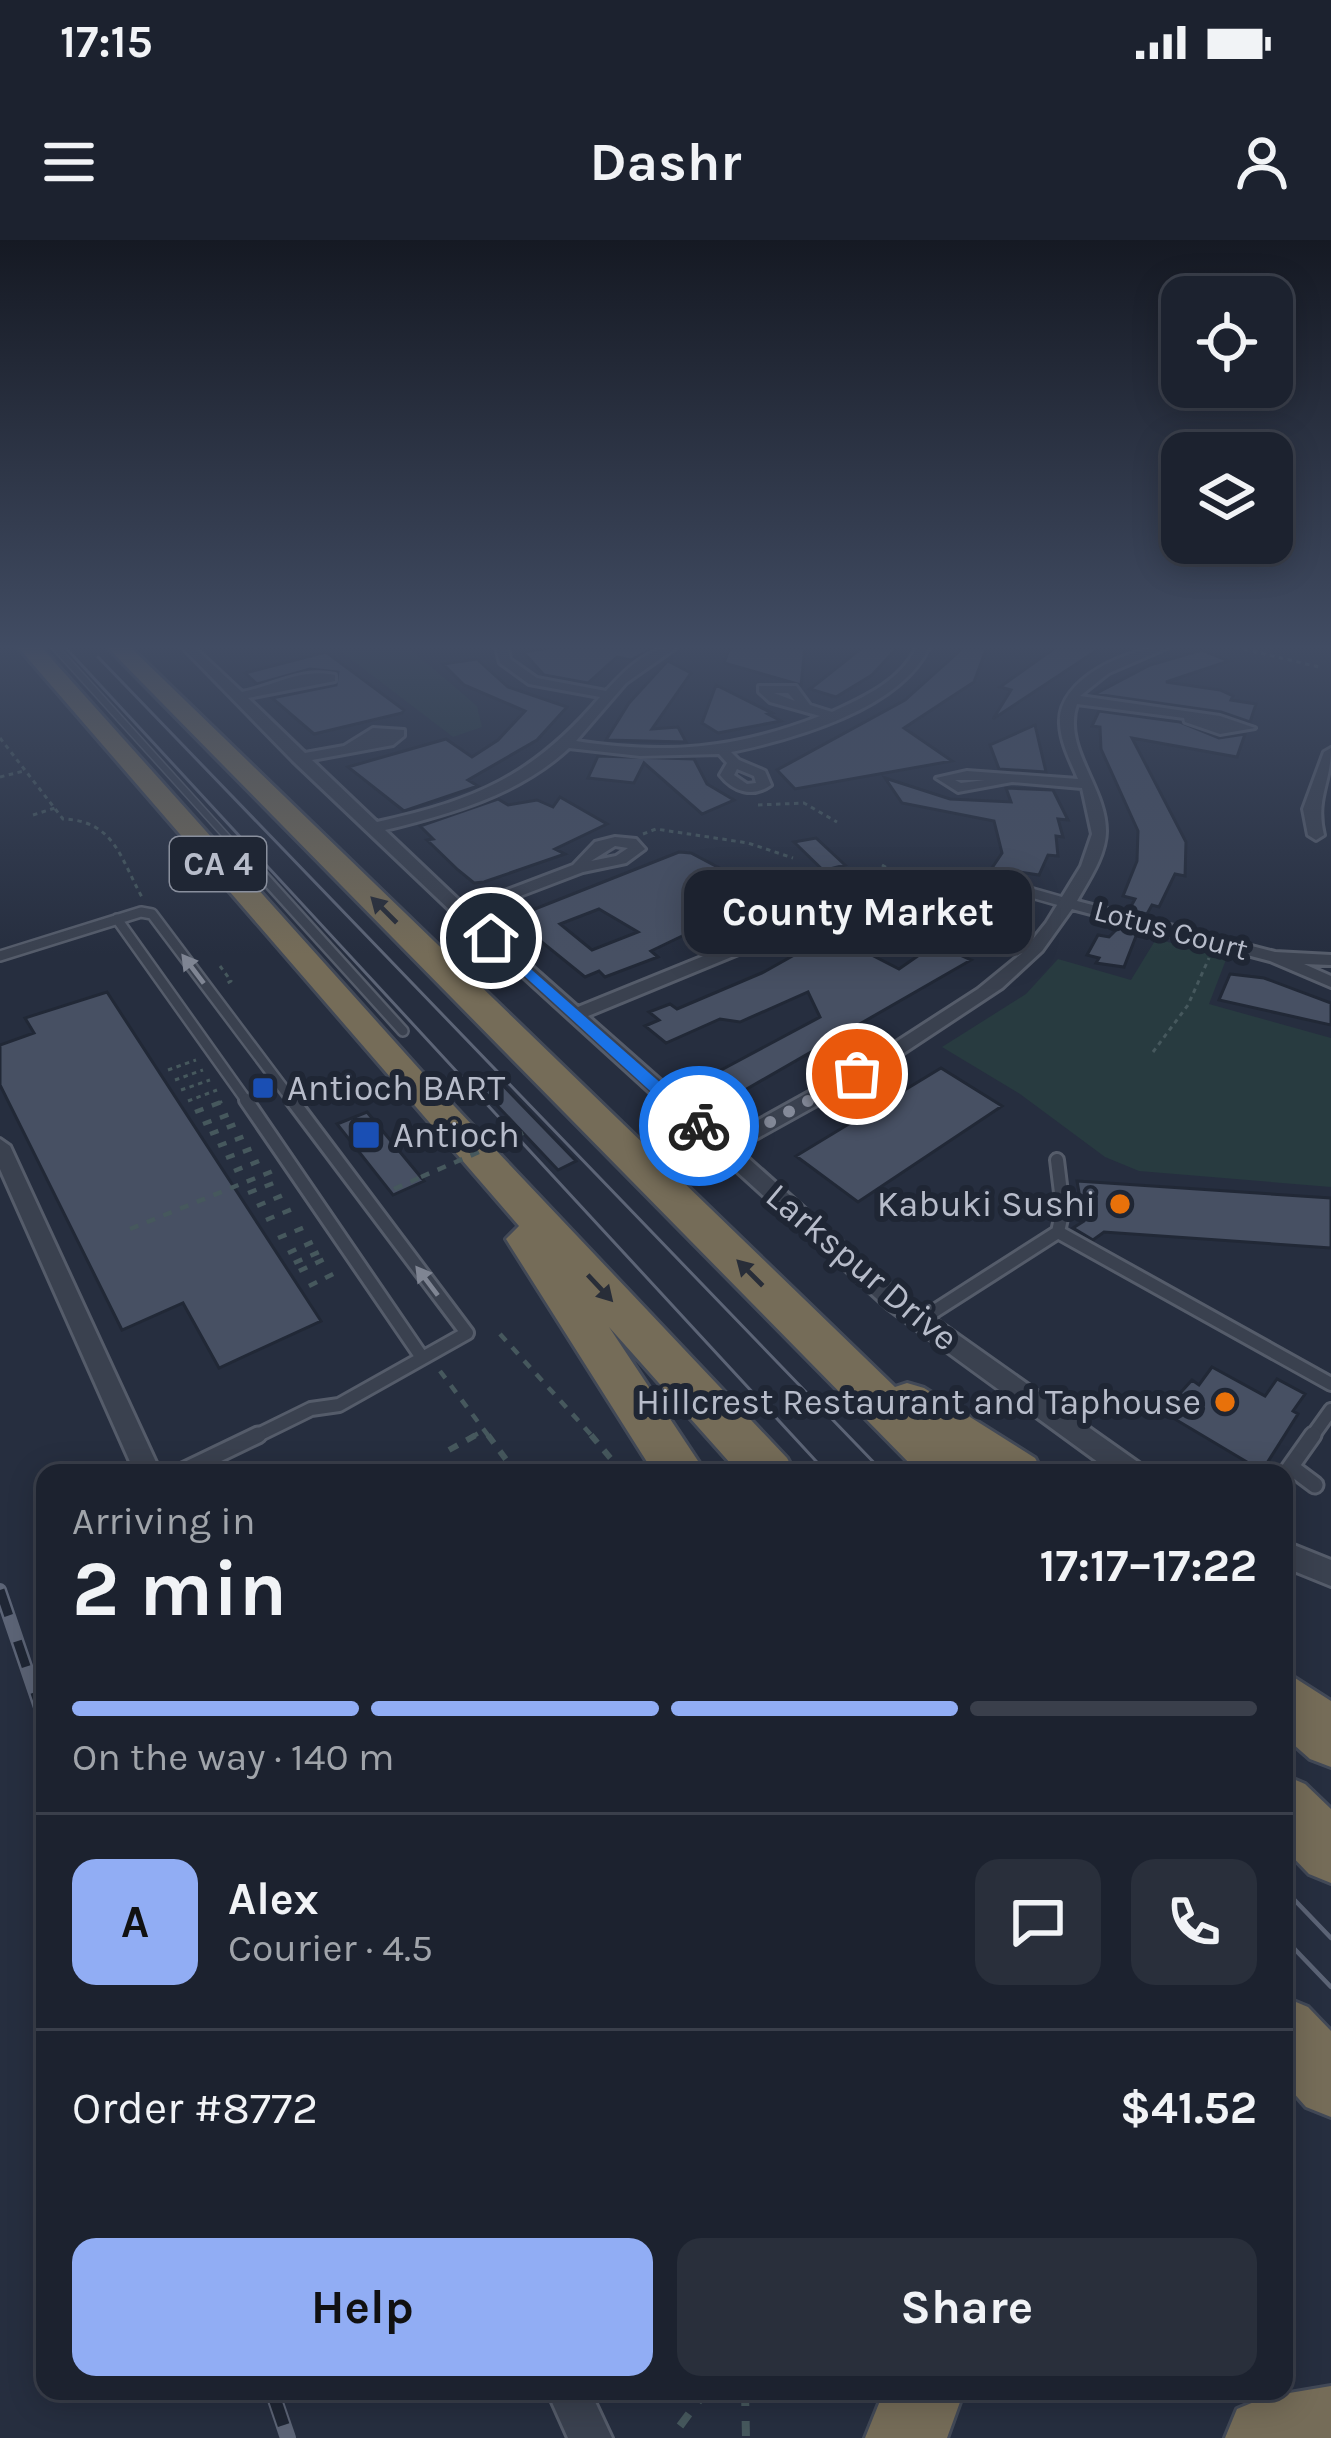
<!DOCTYPE html>
<meta charset="utf-8">
<style>
:root{--surface:#1c222f;--page:#292f3b;--text:#f1f3f6;--muted:#a0a4aa;--line:#3a3f4b;--accent:#91adf4}
body{margin:0;font-family:Karla,sans-serif;background:var(--page);color:var(--text);height:100vh;display:flex;flex-direction:column;font-size:45px;white-space:nowrap}
*{box-sizing:border-box;margin:0}
p{font-size:39px;color:var(--muted)}
.icon{flex:none;width:66px;height:66px;fill:none;stroke:currentColor;stroke-width:2;stroke-linecap:round;stroke-linejoin:round}
.map{position:relative;flex:1;overflow:hidden}
.sheet{position:absolute;left:36px;top:1224px;width:1257px;height:936px;display:flex;flex-direction:column;background:var(--surface);border-radius:24px;box-shadow:0 6px 30px #0003,0 0 0 3px var(--line)}
.sheet>*{flex:none}
.buttons{position:absolute;left:1161px;top:36px;display:grid;gap:24px}
.buttons a{display:grid;place-items:center;width:132px;height:132px;border-radius:24px;background:var(--surface);box-shadow:0 6px 30px #0003,0 0 0 3px var(--line);font-size:60px}
.pin{position:absolute;display:grid;place-items:center;width:102px;height:102px;color:#fff;margin:-51px;border:6px solid #fff;border-radius:50%;box-shadow:0 3px 12px #0007}
.courier{position:absolute;display:grid;place-items:center;width:120px;height:120px;margin:-60px;border:9px solid #1a73e8;border-radius:50%;background:#fff;color:#222;box-shadow:0 3px 15px #0007}
.bubble{position:absolute;height:84px;border-radius:24px;background:var(--surface);box-shadow:0 6px 30px #0003,0 0 0 3px var(--line);font-size:39px;font-weight:700;line-height:84px;text-align:center}
.overview em{font-style:normal;font-weight:700}
.overview div{display:flex;flex-direction:column-reverse}
.overview{display:flex;align-items:center;justify-content:space-between;height:204px;padding:0 36px}
h1{font-size:78px;font-weight:700;line-height:90px}
.bar{display:grid;grid-template-columns:repeat(4,1fr);gap:18px 12px;align-content:center;height:144px;padding:0 36px}
.bar i{height:15px;border-radius:9px;background:var(--line)}
.bar .selected{background:var(--accent)}
.bar p{grid-column:span 4}
.line{display:flex;align-items:center;gap:30px;padding:0 36px;border-top:3px solid var(--line)}
.line div{flex:1}
.round{display:grid;place-items:center;flex:none;width:126px;height:126px;border-radius:24px;background:var(--page)}
.primary-button{display:flex;gap:24px;margin-top:auto;padding:24px 36px}
.primary-button a{flex:1;height:138px;border-radius:24px;background:var(--accent);color:#111;font-size:48px;font-weight:700;line-height:138px;text-align:center}
.primary-button a+a{background:var(--page);color:var(--text)}
.status{display:flex;justify-content:space-between;align-items:center;height:84px;padding:0 60px;background:var(--surface);direction:ltr}
.status svg{height:33px;fill:currentColor}
header{display:flex;justify-content:space-between;align-items:center;height:156px;padding:0 36px;background:var(--surface);font-size:54px;font-weight:700}
.map>svg:first-child{display:block}
.green{fill:#283b40}
.building{fill:#475063;stroke:#212836;stroke-width:3;fill-rule:evenodd}
.lines{fill:none;stroke-linecap:round;stroke-linejoin:round}
.service-far3-casing{stroke:#555c6a;stroke-width:9}
.service-far2-casing{stroke:#555c6a;stroke-width:14}
.service-far1-casing{stroke:#555c6a;stroke-width:18}
.service-casing{stroke:#555c6a;stroke-width:21}
.minor-casing{stroke:#555c6a;stroke-width:6}
.motorway-casing{stroke:#424957;stroke-width:6}
.path-far3{stroke:#46585d;stroke-width:3;stroke-dasharray:4.5 4.5;stroke-linecap:butt}
.path-far2{stroke:#46585d;stroke-width:4.5;stroke-dasharray:9 9;stroke-linecap:butt}
.path-far1{stroke:#46585d;stroke-width:6;stroke-dasharray:10 10;stroke-linecap:butt}
.path{stroke:#46585d;stroke-width:8;stroke-dasharray:15 15;stroke-linecap:butt}
.service-far3{stroke:#3a414f;stroke-width:6}
.service-far2{stroke:#3a414f;stroke-width:9}
.service-far1{stroke:#3a414f;stroke-width:12}
.service{stroke:#3a414f;stroke-width:15}
.minor{fill:#3a414f;fill-rule:evenodd}
.motorway{fill:#756c58;fill-rule:evenodd}
.tram-far1{stroke:#5c6476;stroke-width:3}
.tram{stroke:#5c6476;stroke-width:4.5}
.rail-far1-casing{stroke:#5c6476;stroke-width:14}
.rail-casing{stroke:#5c6476;stroke-width:16}
.rail-far1{stroke:#1f2634;stroke-width:9;stroke-dasharray:27;stroke-linecap:butt}
.rail{stroke:#1f2634;stroke-width:12;stroke-dasharray:36;stroke-linecap:butt}
.path-bridge{stroke:#46585d;stroke-width:4.5;stroke-dasharray:9 9;stroke-linecap:butt}
.oneway{fill:#282d38}
.oneway2{fill:#7f8593}
.route{fill:#1a73e8}
.done{stroke:#848a99;stroke-width:12;stroke-dasharray:0 21.6}
.transit-dot{fill:#1a4fb4;stroke:#1f2634;stroke-width:4.5}
.food-dot{fill:#e8710a;stroke:#1f2634;stroke-width:4.5}
.labels{text-anchor:middle;dominant-baseline:central;stroke-width:12;stroke-linejoin:round;paint-order:stroke}
.far-street-label{font-size:30px;fill:#b7bcca;stroke:#1f2634}
.shield{fill:#1f2634;stroke:#898f9d;stroke-width:3}
.shield-label{font-size:33px;font-weight:bold;fill:#b7bcca}
.poi-label{font-size:36px;fill:#b7bcca;stroke:#1f2634;text-anchor:start}
.street-label{font-size:36px;fill:#b7bcca;stroke:#1f2634}
</style>
<div class="status"><b>17:15</b><svg viewBox="0 0 49 12"><path d="M0 12V9h3v3zM5 12V6h3v6zM10 12V3h3v9zM15 12V0h3v12zM26 1h20v11H26zM47 4h2v5h-2z"/></svg></div>
<header><svg class="icon" aria-label="menu" viewBox="0 0 24 24"><path d="M4 6h16M4 12h16M4 18h16"/></svg>Dashr<svg class="icon" aria-label="person" viewBox="0 0 24 24"><circle cx="12" cy="8" r="4"/><path d="M4 21q1-7 8-7t8 7"/></svg></header>
<div class="map">
<svg width="1331" height="2198" viewBox="0 0 1331 2198">
<rect width="100%" height="100%" fill="#262e3f"/>
<path class="green" d="M 335,407 L 408,407 L 477,466 L 482,487 L 453,497 Z
M 1156,699 L 1227,717 L 1209,764 L 1331,798 L 1331,947 L 1139,931 L 1105,917 L 1020,854 L 942,807 L 1026,754 L 1058,719 L 1131,740 Z"/>
<path class="building" d="M 555,407 L 655,407 L 631,420 L 617,417 L 588,443 L 544,435 L 523,412 Z
M 730,407 L 805,407 L 801,445 L 724,423 Z
M 863,407 L 898,407 L 872,435 L 836,457 L 810,449 Z
M 964,407 L 987,407 L 974,442 L 904,488 L 952,521 L 795,549 L 777,530 L 905,460 Z
M 1056,407 L 1102,407 L 993,479 L 1011,450 L 1000,447 Z
M 1202,410 L 1229,421 L 1166,442 L 1220,450 L 1233,456 L 1231,460 L 1256,464 L 1250,482 L 1221,472 L 1095,454 L 1150,425 Z
M 326,412 L 404,470 L 402,473 L 314,494 L 272,458 L 336,445 L 338,432 L 310,429 L 257,444 L 245,433 Z
M 672,416 L 670,422 L 691,433 L 652,489 L 678,487 L 686,502 L 606,500 L 629,463 Z
M 477,419 L 508,447 L 567,467 L 537,500 L 468,540 L 478,546 L 404,571 L 348,527 L 446,499 L 472,517 L 498,500 L 525,471 L 464,445 L 443,424 Z
M 716,445 L 772,473 L 768,474 L 781,481 L 718,493 L 702,483 Z
M 1099,471 L 1180,482 L 1219,498 L 1245,494 L 1237,517 L 1132,498 L 1186,602 L 1185,636 L 1175,634 L 1159,667 L 1152,665 L 1147,674 L 1129,670 L 1135,659 L 1123,656 L 1137,621 L 1138,591 L 1101,509 L 1100,487 L 1092,486 Z
M 1035,485 L 1046,532 L 999,529 L 990,505 Z
M 598,516 L 694,519 L 707,544 L 734,560 L 702,574 L 644,523 L 634,543 L 588,538 Z
M 885,538 L 950,559 L 1011,562 L 1006,548 L 1053,550 L 1068,580 L 1058,579 L 1063,597 L 1056,596 L 1058,616 L 1048,615 L 1039,635 L 992,628 L 1002,613 L 994,581 L 902,563 Z
M 560,557 L 607,584 L 555,609 L 565,614 L 484,642 L 474,643 L 458,630 L 427,600 L 433,599 L 420,586 L 498,559 L 508,565 L 537,560 L 553,567 Z
M 816,598 L 845,625 L 830,629 L 830,637 L 794,602 Z
M 679,612 L 691,613 L 746,642 L 757,636 L 782,648 L 651,711 L 658,717 L 605,737 L 599,731 L 585,737 L 512,678 ZM 599,669 L 638,692 L 592,710 L 560,684 Z
M 1120,686 L 1138,691 L 1124,727 L 1096,723 L 1099,718 L 1087,715 L 1098,695 L 1109,697 Z
M 847,695 L 867,705 L 860,709 L 899,729 L 935,704 L 971,720 L 738,854 L 710,836 L 820,777 L 808,752 L 740,782 L 720,779 L 666,803 L 645,786 L 659,780 L 649,772 L 670,764 L 677,769 L 764,732 L 828,696 L 838,701 Z
M 1230,734 L 1264,738 L 1331,763 L 1331,785 L 1219,760 Z
M 107,752 L 321,1081 L 219,1128 L 183,1063 L 122,1090 L 0,845 L 0,805 L 34,793 L 25,778 Z
M 941,828 L 1002,866 L 858,962 L 796,916 Z
M 491,833 L 576,921 L 558,930 L 473,840 Z
M 367,872 L 424,941 L 393,955 L 337,884 Z
M 1077,941 L 1331,958 L 1331,1008 L 1104,992 L 1093,1000 L 1073,988 L 1084,981 Z
M 1212,1127 L 1265,1156 L 1277,1139 L 1305,1154 L 1293,1171 L 1298,1174 L 1262,1231 L 1163,1172 L 1192,1140 L 1199,1145 Z"/>
<g class="lines">
<defs>
<path id="service-far3" d="M 55,407 L 235,606"/>
<path id="service-far2" d="M 233,603 L 403,791
M 117,679 L 248,863
M 1034,711 L 983,696 L 1014,648 L 1067,663
M 0,716 L 141,672 L 152,674 L 294,863"/>
<path id="service-far1" d="M 246,860 L 421,1116
M 1058,992 L 1331,1144
M 919,1081 L 1058,992 L 1063,969 L 1057,920
M 252,1198 L 311,1169 L 339,1165 L 467,1093 L 292,860
M 1311,1198 L 1331,1170"/>
<path id="service" d="M 1291,1227 L 1315,1245
M 179,1233 L 258,1195
M 1284,1236 L 1313,1195"/>
<path id="minor" d="M 182,407 L 194,407 L 242,452 C 277,445 300,428 335,435 L 335,441 L 248,458 L 305,513 L 344,506 L 373,488 L 404,490 L 404,496 L 393,505 L 312,520 L 377,582 C 476,560 533,536 600,457 L 529,444 L 500,423 L 496,407 L 508,407 L 510,419 L 537,438 L 606,451 C 625,430 647,407 677,407 L 626,443 L 576,501 C 666,515 735,509 820,476 L 770,462 L 759,452 L 759,446 L 796,446 L 810,465 L 832,472 C 866,456 900,441 917,407 L 929,407 C 901,469 794,499 731,512 L 739,520 L 765,531 L 771,545 C 753,558 733,552 720,535 L 727,523 L 719,514 L 640,516 L 569,508 C 519,555 450,574 385,590 L 465,666 L 573,625 L 595,602 L 615,597 L 636,599 L 645,609 L 626,623 L 583,632 L 473,674 L 578,767 L 721,709 L 744,681 L 780,669 L 803,680 L 803,688 L 787,703 L 741,713 L 588,776 L 726,898 L 879,813 L 978,749 L 1021,714 L 1046,683 L 1081,626 L 1092,594 L 1082,548 L 1012,542 L 958,552 L 936,538 L 967,531 L 1078,539 C 1071,522 1061,504 1060,484 C 1057,438 1130,407 1169,407 L 1109,433 L 1080,456 L 1220,476 L 1255,488 L 1220,494 L 1185,482 L 1184,478 L 1077,464 C 1062,508 1106,546 1106,591 C 1106,615 1089,640 1077,661 L 1275,712 L 1331,715 L 1331,725 L 1304,724 L 1331,736 L 1331,747 L 1270,721 L 1072,669 L 1042,711 L 1002,748 L 866,838 L 738,909 L 903,1056 L 1142,1225 L 1146,1233 L 1113,1233 L 887,1068 L 456,676 L 293,521 ZM 774,453 L 788,453 L 795,461 ZM 737,529 L 754,536 L 756,543 L 747,544 L 734,535 ZM 955,540 L 985,540 L 961,543 ZM 615,606 L 628,608 L 616,616 L 591,621 ZM 779,680 L 786,685 L 775,695 L 745,702 L 756,689 Z
M 1331,508 C 1331,544 1315,558 1324,595 L 1316,600 L 1308,595 L 1303,569 L 1324,512 Z
M 0,899 L 10,906 L 161,1233 L 135,1233 L 0,929 Z
M 1284,1301 L 1331,1320 L 1331,1346 L 1284,1327 Z
M 547,2151 L 590,2151 L 612,2198 L 568,2198 Z"/>
<path id="motorway" d="M 18,407 L 41,407 L 421,831 L 787,1218 L 795,1233 L 739,1233 L 609,1087 L 706,1233 L 654,1233 L 506,999 L 519,986 Z
M 107,407 L 130,407 L 895,1147 L 907,1143 L 924,1148 L 1035,1218 L 1043,1233 L 919,1233 Z
M 1284,1431 L 1331,1461 L 1331,1527 L 1310,1519 L 1284,1496 Z
M 1284,1535 L 1305,1544 L 1331,1569 L 1331,1643 L 1309,1634 L 1284,1608 Z
M 1284,1757 L 1308,1767 L 1331,1791 L 1331,1877 L 1306,1867 L 1284,1842 Z
M 1331,2146 L 1331,2198 L 1225,2198 L 1237,2169 L 1266,2157 Z
M 884,2151 L 964,2151 L 947,2198 L 865,2198 Z"/>
</defs>
<use href="#service-far3" class="service-far3-casing"/>
<use href="#service-far2" class="service-far2-casing"/>
<use href="#service-far1" class="service-far1-casing"/>
<use href="#service" class="service-casing"/>
<use href="#minor" class="minor-casing"/>
<use href="#motorway" class="motorway-casing"/>
<path class="path-far3" d="M 1235,407 L 1319,427
M 0,498 L 63,579 C 115,581 120,618 143,659
M 0,537 L 24,531
M 758,565 L 804,563 L 837,582
M 33,575 L 55,568
M 643,594 L 656,589 L 748,603 L 793,618
M 882,625 L 910,641 L 985,663
M 810,673 L 866,687 L 917,689 L 944,652
M 220,726 L 231,741 L 226,744
M 1153,812 L 1188,765 L 1209,718
M 168,830 L 196,820
M 175,840 L 203,830
M 181,850 L 210,840
M 188,861 L 217,850
M 218,863 L 224,861"/>
<path class="path-far2" d="M 195,872 L 224,861
M 203,884 L 233,873
M 210,894 L 239,883
M 218,906 L 248,895
M 226,918 L 256,907
M 234,931 L 264,919
M 394,949 L 421,937
M 248,953 L 279,941
M 257,966 L 288,953
M 266,980 L 297,967
M 130,989 L 273,931
M 278,998 L 310,985
M 288,1013 L 319,999
M 294,1023 L 326,1009
M 299,1031 L 331,1016
M 309,1046 L 341,1030
M 500,1094 L 594,1198
M 440,1131 L 490,1198
M 470,1198 L 484,1190"/>
<path class="path-far1" d="M 488,1195 L 516,1233
M 591,1195 L 623,1233
M 449,1210 L 476,1195"/>
<path class="path" d="M 745,2151 L 746,2198
M 680,2186 L 706,2151"/>
<use href="#service-far3" class="service-far3"/>
<use href="#service-far2" class="service-far2"/>
<use href="#service-far1" class="service-far1"/>
<use href="#service" class="service"/>
<use href="#minor" class="minor"/>
<use href="#motorway" class="motorway"/>
<path class="tram-far1" d="M 65,407 L 827,1233
M 98,417 L 884,1233"/>
<path class="tram" d="M 1284,1649 L 1331,1698
M 1284,1698 L 1331,1747"/>
<defs>
<path id="rail-far1" d="M 0,1350 L 45,1482"/>
<path id="rail" d="M 272,2151 L 288,2198"/>
</defs>
<use href="#rail-far1" class="rail-far1-casing"/>
<use href="#rail" class="rail-casing"/>
<use href="#rail-far1" class="rail-far1"/>
<use href="#rail" class="rail"/>
<path class="path-bridge" d="M 421,937 L 523,893"/>
</g>
<defs><path id="oneway-solid" d="M-6-.8H1V-3.2L6.5 0L1 3.2V.8H-6Z" transform="scale(3)"/></defs>
<g class="oneway">
<use href="#oneway-solid" transform="translate(384 670) rotate(-135)"/>
<use href="#oneway-solid" transform="translate(750 1033) rotate(-135)"/>
<use href="#oneway-solid" transform="translate(600 1048) rotate(47)"/>
</g>
<g class="oneway2">
<use href="#oneway-solid" transform="translate(193 729) rotate(-127)"/>
<use href="#oneway-solid" transform="translate(427 1041) rotate(-127)"/>
</g>
<linearGradient id="sky" x2="0" y2="1"><stop stop-color="#151923"/><stop offset="0.57" stop-color="#414c63"/><stop offset="1" stop-color="#414c63" stop-opacity="0"/></linearGradient>
<rect width="1331" height="714" fill="url(#sky)"/>
<path class="route" d="M 491,694 L 705,882 L 705,890 L 693,890 L 486,701 Z"/>
<g class="lines">
<path class="done" d="M 699,886 L 723,908 L 857,834"/>
</g>
<g class="transit-dot">
<rect x="251" y="836" width="24" height="24" rx="6"/>
<rect x="351" y="880" width="30" height="30" rx="6"/>
</g>
<g class="food-dot">
<circle cx="1120" cy="964" r="12"/>
<circle cx="1225" cy="1162" r="12"/>
</g>
<g class="labels">
<g class="far-street-label">
<text transform="translate(1171 690) rotate(15)">Lotus Court</text>
</g>
<rect class="shield" x="170" y="597" width="96" height="54" rx="9"/>
<g class="shield-label">
<text x="218" y="624">CA 4</text>
</g>
<g class="poi-label">
<text x="287" y="848">Antioch BART</text>
<text x="393" y="895">Antioch</text>
<text x="1096" y="964" text-anchor="end">Kabuki Sushi</text>
<text x="1201" y="1162" text-anchor="end">Hillcrest Restaurant and Taphouse</text>
</g>
<g class="street-label">
<text transform="translate(862 1027) rotate(40)">Larkspur Drive</text>
</g>
</g>
</svg>
<div class="buttons">
<a><svg class="icon" aria-label="locate" viewBox="0 0 24 24"><circle cx="12" cy="12" r="6"/><path d="M12 2v4M12 18v4M2 12h4M18 12h4"/></svg></a>
<a><svg class="icon" aria-label="layers" viewBox="0 0 24 24"><path d="M12 4l9 5-9 5-9-5zM3 14l9 5 9-5"/></svg></a>
</div>
<div class="pin" style="left:857px;top:834px;background:#ea580c"><svg class="icon" aria-label="bag" viewBox="0 0 24 24"><path d="M5 8h14l-1 12H6zM9 8a3 3 0 0 1 6 0"/></svg></div>
<div class="pin" style="left:491px;top:698px;background:#1f2937"><svg class="icon" aria-label="home" viewBox="0 0 24 24"><path d="M3 11l9-7 9 7M6 9v11h12V9"/></svg></div>
<div class="courier" style="left:699px;top:886px"><svg class="icon" aria-label="bike" viewBox="0 0 24 24"><circle cx="6" cy="16" r="4"/><circle cx="18" cy="16" r="4"/><path d="M6 16l4-8h5l3 8M10 8l3 8H6M13 5h3"/></svg></div>
<div class="bubble" style="left:684px;top:630px;width:348px">County Market</div>
<section class="sheet">
<div class="overview"><div><h1>2 min</h1><p>Arriving in</p></div><em>17:17–17:22</em></div>
<div class="bar"><i class="selected"></i><i class="selected"></i><i class="selected"></i><i></i><p>On the way · 140 m</p></div>
<div class="line" style="height:216px"><b class="round" style="background:var(--accent);color:#111">A</b><div><b>Alex</b><p>Courier · 4.5</p></div><a class="round"><svg class="icon" aria-label="chat" viewBox="0 0 24 24"><path d="M4 5h16v11H9l-5 4z"/></svg></a><a class="round"><svg class="icon" aria-label="phone" viewBox="0 0 24 24"><path d="M5 4h4l2 5-3 2q2 4 5 5l2-3 5 2v4C11 20 4 13 5 4z"/></svg></a></div>
<div class="line" style="height:156px"><div>Order #8772</div><b>$41.52</b></div>
<div class="primary-button"><a>Help</a><a>Share</a></div>
</section>
</div>
